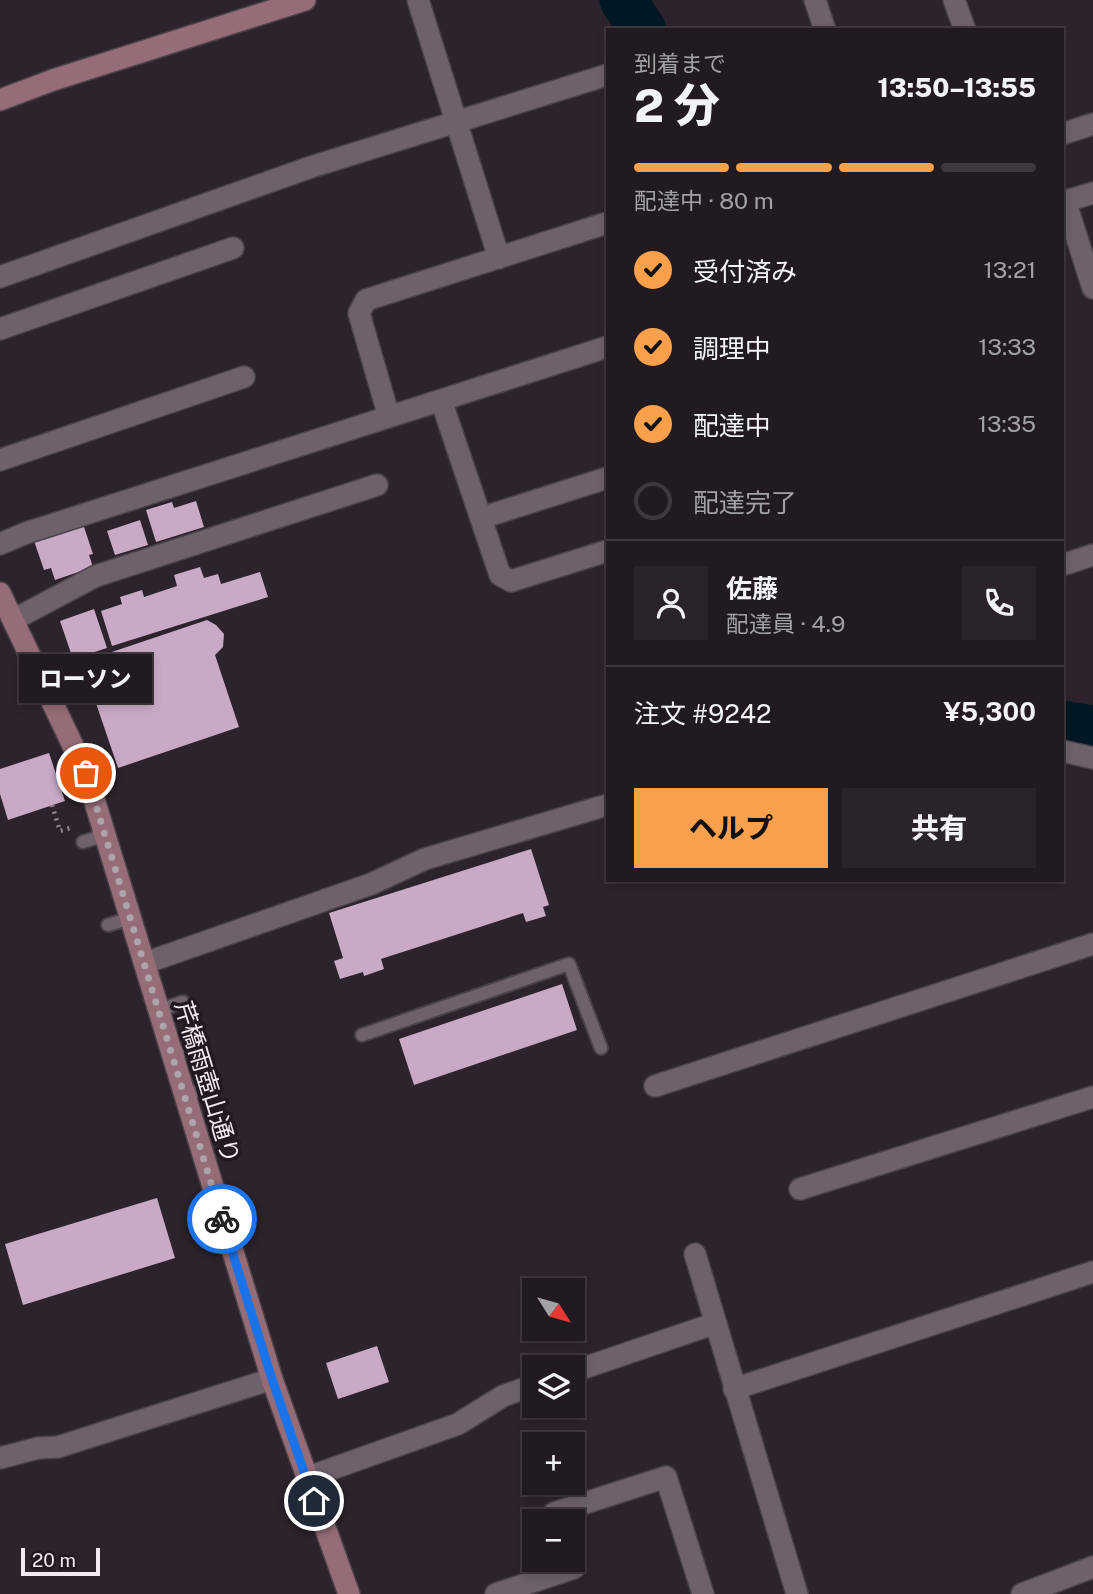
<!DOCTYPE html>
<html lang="ja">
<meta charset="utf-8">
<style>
:root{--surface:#221a21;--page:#2a232a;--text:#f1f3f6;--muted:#a2a1a5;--line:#3f383f;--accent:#f8a04b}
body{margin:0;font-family:"Public Sans","Noto Sans JP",sans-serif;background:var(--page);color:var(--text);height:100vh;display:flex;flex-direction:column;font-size:26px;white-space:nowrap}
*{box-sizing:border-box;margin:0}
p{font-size:23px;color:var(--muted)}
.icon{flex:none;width:38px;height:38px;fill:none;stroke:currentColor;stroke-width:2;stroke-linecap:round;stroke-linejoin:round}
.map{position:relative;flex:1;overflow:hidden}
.details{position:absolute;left:606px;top:28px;width:458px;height:854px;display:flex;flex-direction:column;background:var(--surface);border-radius:0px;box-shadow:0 4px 10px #0003,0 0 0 2px var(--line)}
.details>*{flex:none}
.needle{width:46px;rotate:127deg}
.controls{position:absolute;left:522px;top:1278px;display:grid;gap:14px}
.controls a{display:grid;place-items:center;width:63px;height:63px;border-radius:0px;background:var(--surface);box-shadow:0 4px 10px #0003,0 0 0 2px var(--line);font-size:35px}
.scale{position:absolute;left:21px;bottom:18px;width:79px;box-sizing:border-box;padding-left:7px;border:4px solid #f2eaf1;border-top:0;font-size:19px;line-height:24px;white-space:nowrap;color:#f2eaf1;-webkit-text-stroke:5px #231922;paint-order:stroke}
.pin{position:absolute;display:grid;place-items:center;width:60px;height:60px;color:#fff;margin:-30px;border:4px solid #fff;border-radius:50%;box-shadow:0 2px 7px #0007}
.courier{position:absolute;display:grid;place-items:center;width:70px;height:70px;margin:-35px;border:5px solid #1a73e8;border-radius:50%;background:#fff;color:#222;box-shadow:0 2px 9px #0007}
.bubble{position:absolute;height:49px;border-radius:0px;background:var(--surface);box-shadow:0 4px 10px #0003,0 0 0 2px var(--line);font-size:23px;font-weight:800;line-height:49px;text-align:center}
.overview em{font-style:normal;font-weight:800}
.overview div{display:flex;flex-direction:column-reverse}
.overview{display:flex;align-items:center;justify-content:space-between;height:119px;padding:0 28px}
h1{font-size:46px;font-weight:800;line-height:52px}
.bar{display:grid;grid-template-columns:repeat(4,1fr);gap:10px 7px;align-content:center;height:84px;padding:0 28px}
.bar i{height:9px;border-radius:5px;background:var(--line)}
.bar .on{background:var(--accent)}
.bar p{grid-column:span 4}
.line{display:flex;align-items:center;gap:18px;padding:0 28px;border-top:2px solid var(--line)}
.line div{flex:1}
.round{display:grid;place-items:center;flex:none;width:74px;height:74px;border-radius:0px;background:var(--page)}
ol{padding:0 28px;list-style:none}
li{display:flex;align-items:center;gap:21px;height:77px}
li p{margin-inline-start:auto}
li .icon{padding:7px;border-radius:50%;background:var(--accent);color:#111;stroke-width:4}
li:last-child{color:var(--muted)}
li i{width:38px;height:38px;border:4px solid var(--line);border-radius:50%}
.button{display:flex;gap:14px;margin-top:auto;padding:14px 28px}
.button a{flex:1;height:80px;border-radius:0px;background:var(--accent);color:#111;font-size:28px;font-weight:800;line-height:80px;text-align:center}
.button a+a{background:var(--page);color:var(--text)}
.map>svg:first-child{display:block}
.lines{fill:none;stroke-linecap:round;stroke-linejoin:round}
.river{stroke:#001824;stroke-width:47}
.building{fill:#c9aac6}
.lane-casing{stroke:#4a4149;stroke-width:16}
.street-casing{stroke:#4a4149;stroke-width:24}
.secondary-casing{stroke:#4a4149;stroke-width:24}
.path{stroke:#90878f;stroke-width:4.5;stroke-dasharray:2 5;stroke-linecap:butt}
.lane{stroke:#6e616c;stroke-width:12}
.street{stroke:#6e616c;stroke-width:21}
.secondary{stroke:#966d76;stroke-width:21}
.done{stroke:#ada4ac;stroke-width:7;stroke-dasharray:0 12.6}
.route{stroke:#1a73e8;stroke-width:9}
.labels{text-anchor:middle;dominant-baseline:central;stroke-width:7;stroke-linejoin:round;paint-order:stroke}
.street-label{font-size:24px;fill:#f2eaf1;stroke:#231922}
</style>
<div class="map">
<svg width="1093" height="1594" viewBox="0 0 1093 1594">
<rect width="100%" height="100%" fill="#2d232c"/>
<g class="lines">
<path class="river" d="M 623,0 L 643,30
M 1062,724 L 1093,729"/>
</g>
<path class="building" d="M 196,501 L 204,527 L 156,542 L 146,510 L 172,502 L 174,508 Z
M 140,520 L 148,545 L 115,555 L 107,531 Z
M 82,521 L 93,554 L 89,555 L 93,567 L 55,580 L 51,568 L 44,570 L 33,538 Z
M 200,567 L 204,578 L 218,574 L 221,584 L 260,572 L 268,597 L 112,646 L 101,611 L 122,604 L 120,597 L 142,590 L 144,597 L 177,586 L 174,575 Z
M 94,609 L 107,648 L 73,659 L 60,621 Z
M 207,620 L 216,625 L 224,634 L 223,647 L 215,655 L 239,727 L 118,768 L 82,662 Z
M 49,753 L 65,801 L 8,820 L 0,794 L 0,769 Z
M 531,849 L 549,905 L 543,907 L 546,916 L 526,922 L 523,913 L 381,959 L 384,969 L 364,976 L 363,972 L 340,979 L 334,961 L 343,958 L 329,913 Z
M 562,984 L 577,1030 L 414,1085 L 399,1039 Z
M 157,1198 L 175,1258 L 23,1305 L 5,1244 Z
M 377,1346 L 389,1382 L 338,1399 L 326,1363 Z"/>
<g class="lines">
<defs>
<path id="lane" d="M 83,842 L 105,835
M 108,925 L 131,918
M 159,1010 L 183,1002
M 362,1035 L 569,964 L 601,1048
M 172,1055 L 196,1047
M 184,1095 L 208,1088"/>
<path id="street" d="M 418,0 L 499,258
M 815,0 L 825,30
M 954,0 L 965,30
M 1062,134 L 1093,124
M 1065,201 L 1093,288
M 1062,202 L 1093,193
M 0,277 L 311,167 L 607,75
M 0,329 L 233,248
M 441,400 L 500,575 L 511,581 L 607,551
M 389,417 L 359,313 L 366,300 L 607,223
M 0,460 L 244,377
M 481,518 L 607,478
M 0,544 L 26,533 L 607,347
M 1062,565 L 1093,555
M 13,620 L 96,576 L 377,485
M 1062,751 L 1093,758
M 145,963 L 371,884 L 425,859 L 607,805
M 655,1086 L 1093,944
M 800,1189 L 1093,1097
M 695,1254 L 797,1594
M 572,1372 L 716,1323
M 734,1389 L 1093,1272
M 0,1458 L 38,1448 L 58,1447 L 272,1379
M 306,1478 L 458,1424 L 503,1396 L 534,1385
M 557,1521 L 554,1513 L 666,1477 L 703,1594
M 496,1594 L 574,1568 L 571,1559
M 1022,1594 L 1093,1567"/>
<path id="secondary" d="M 0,100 L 53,80 L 305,0
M 0,593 L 86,773 L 272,1379 L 349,1594"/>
</defs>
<use href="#lane" class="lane-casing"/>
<use href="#street" class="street-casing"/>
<use href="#secondary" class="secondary-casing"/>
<path class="path" d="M 52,805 L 60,831 L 70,828"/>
<use href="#lane" class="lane"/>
<use href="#street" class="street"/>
<use href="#secondary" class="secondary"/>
</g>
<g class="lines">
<path class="done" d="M 86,773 L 222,1219"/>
<path class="route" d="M 222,1219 L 272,1379 L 314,1501"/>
</g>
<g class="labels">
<g class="street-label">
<text transform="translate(208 1082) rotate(73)">芹橋雨壺山通り</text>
</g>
</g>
</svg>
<div class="controls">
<a><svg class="needle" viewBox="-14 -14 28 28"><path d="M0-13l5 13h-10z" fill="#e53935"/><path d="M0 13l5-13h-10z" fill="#a2a1a5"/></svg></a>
<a><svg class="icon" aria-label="layers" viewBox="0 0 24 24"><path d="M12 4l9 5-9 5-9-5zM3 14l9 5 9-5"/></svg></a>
<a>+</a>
<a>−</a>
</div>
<div class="scale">20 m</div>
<div class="pin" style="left:86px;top:773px;background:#ea580c"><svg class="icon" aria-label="bag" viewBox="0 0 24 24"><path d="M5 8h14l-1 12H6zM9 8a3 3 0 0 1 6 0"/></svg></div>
<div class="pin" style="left:314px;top:1501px;background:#1f2937"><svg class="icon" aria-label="home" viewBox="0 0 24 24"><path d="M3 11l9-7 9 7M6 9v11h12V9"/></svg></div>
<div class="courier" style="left:222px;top:1219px"><svg class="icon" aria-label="bike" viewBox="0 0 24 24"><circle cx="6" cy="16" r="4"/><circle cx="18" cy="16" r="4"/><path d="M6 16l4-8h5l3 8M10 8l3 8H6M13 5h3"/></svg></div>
<div class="bubble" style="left:19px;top:654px;width:133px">ローソン</div>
<section class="details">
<div class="overview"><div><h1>2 分</h1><p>到着まで</p></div><em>13:50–13:55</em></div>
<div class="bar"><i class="on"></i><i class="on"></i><i class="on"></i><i></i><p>配達中 · 80 m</p></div>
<ol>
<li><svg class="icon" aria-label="check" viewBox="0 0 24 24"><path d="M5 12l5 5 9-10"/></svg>受付済み<p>13:21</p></li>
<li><svg class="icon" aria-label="check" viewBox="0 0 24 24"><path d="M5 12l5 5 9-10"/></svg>調理中<p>13:33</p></li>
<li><svg class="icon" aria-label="check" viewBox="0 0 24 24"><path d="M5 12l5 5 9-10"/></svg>配達中<p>13:35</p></li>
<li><i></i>配達完了</li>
</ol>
<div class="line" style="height:126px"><a class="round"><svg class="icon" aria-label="person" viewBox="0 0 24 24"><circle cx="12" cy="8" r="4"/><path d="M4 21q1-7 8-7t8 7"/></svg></a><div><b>佐藤</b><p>配達員 · 4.9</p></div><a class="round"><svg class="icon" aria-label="phone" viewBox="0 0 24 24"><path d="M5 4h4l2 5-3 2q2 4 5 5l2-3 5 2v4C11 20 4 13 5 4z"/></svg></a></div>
<div class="line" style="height:91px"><div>注文 #9242</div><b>¥5,300</b></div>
<div class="button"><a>ヘルプ</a><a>共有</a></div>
</section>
</div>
